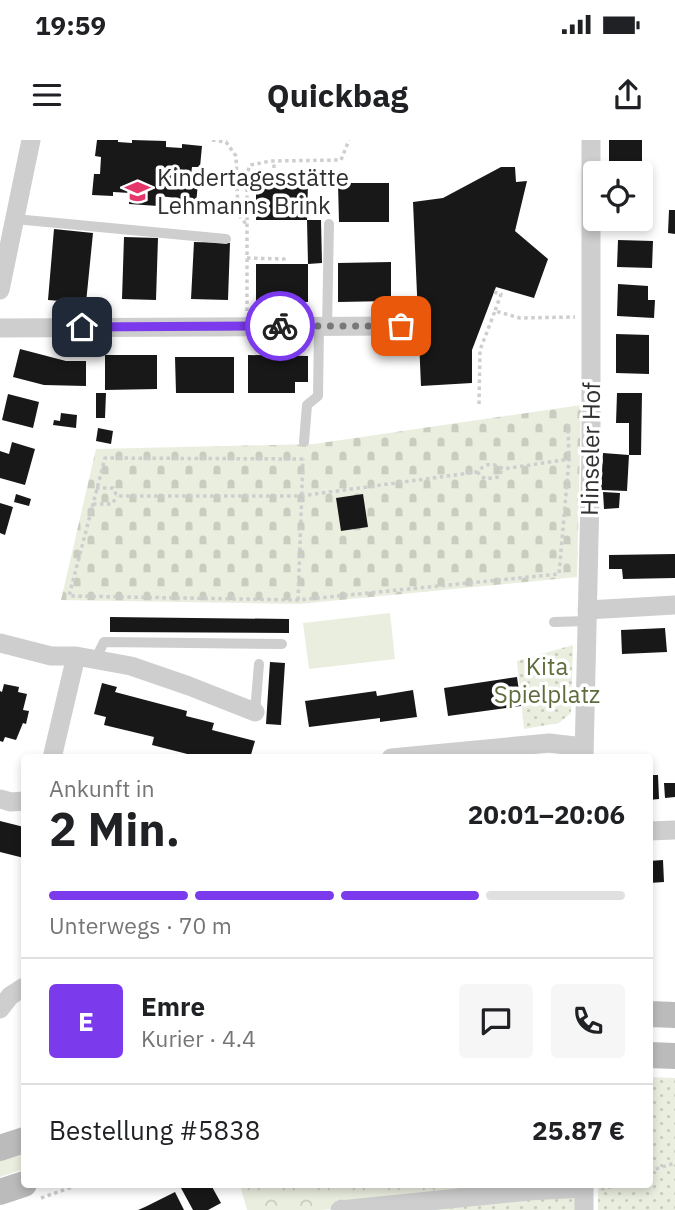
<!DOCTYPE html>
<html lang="de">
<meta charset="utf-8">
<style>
:root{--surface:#fff;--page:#f6f6f6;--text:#202124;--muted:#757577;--line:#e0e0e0;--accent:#7c3aed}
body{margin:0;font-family:"IBM Plex Sans",sans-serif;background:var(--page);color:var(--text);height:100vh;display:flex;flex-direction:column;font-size:26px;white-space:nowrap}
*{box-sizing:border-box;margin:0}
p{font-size:23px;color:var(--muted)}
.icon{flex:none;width:38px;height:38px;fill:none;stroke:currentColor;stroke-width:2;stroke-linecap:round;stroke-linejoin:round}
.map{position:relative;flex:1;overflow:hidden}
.sheet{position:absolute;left:21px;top:614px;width:632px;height:434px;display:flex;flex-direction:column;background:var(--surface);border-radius:7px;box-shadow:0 4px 10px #0003}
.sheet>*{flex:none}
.fabs{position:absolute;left:583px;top:21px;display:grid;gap:14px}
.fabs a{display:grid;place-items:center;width:70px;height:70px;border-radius:7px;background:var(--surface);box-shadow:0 4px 10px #0003;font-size:35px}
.pin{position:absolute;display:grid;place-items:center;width:60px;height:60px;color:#fff;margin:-30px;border-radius:14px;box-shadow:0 4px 10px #0006}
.courier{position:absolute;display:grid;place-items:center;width:70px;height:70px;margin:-35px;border:5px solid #7c3aed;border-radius:50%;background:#fff;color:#222;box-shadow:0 2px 9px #0007}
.summary em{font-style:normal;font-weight:800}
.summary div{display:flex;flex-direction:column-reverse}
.summary{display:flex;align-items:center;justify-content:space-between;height:119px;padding:0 28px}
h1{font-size:46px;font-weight:800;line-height:52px}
.bar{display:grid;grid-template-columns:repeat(4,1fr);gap:10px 7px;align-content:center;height:84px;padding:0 28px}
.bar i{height:9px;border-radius:5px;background:var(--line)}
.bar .selected{background:var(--accent)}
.bar p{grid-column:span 4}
.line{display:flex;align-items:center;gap:18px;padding:0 28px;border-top:2px solid var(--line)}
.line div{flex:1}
.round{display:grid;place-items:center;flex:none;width:74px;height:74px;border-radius:7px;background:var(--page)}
.status{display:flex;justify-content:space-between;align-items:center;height:49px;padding:0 35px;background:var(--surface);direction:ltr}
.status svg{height:19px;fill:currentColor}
header{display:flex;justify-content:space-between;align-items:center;height:91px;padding:0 28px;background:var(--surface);font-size:32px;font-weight:800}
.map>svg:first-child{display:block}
.green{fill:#eaeedf}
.forest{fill:url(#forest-crowns)}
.cemetery{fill:url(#cemetery-stones)}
.park{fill:url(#park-dots)}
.building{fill:#181818}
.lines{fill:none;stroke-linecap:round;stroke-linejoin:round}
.path{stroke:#cecece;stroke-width:3.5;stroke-dasharray:3.5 3.5;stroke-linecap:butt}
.lane{stroke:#cecece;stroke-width:10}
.street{stroke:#cecece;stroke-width:19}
.secondary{stroke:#bbb;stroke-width:26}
.done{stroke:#797979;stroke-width:7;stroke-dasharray:0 12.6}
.route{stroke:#7c3aed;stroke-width:9}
.labels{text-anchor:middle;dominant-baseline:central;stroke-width:7;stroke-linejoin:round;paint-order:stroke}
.poi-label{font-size:24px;fill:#313131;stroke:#fff;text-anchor:start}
.street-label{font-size:24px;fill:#313131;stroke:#fff}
.park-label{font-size:24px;fill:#5f6d3e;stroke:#fff}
</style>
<div class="status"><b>19:59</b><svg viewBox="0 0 49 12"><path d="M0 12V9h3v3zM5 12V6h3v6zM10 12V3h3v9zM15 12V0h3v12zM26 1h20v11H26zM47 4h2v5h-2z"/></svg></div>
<header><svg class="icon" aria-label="menu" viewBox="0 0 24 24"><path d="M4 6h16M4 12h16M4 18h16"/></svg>Quickbag<svg class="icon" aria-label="share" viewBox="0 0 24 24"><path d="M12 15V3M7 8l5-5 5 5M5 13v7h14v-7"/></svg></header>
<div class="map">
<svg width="675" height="1070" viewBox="0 0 675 1070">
<defs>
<pattern id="forest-crowns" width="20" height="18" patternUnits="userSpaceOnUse" patternTransform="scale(1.75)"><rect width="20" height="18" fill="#eaeedf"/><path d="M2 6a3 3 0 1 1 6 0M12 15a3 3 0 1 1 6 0" fill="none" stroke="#c9cdc0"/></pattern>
<pattern id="cemetery-stones" width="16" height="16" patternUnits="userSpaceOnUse" patternTransform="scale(1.75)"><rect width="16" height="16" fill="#eaeedf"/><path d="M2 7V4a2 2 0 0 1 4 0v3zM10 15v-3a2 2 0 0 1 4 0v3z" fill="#c9cdc0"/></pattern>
<pattern id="park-dots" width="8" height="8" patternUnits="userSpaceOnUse" patternTransform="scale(1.75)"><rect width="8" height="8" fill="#eaeedf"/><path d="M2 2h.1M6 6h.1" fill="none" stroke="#c9cdc0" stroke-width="1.8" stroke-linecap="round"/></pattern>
</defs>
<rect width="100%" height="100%" fill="#fff"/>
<path class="green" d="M 390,473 L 395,519 L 309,529 L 303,483 Z
M 24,1012 L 24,1029 L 0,1037 L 0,1020 Z"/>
<path class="forest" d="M 240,1045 L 579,1045 L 322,1070 L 247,1070 Z"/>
<path class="cemetery" d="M 581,265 L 577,437 L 299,464 L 61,460 L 96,309 L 314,304 Z"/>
<path class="park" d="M 573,505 L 571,573 L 559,583 L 524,589 L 517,521 Z
M 649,937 L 675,938 L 675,1070 L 598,1070 L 598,1045 L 649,1045 Z
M 579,1050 L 579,1070 L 355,1070 Z"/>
<path class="building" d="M 97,0 L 118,0 L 118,2 L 132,3 L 132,0 L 166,1 L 166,7 L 182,8 L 182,4 L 202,6 L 200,27 L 192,27 L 190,43 L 198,43 L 196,64 L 177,62 L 177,58 L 159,56 L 158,66 L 129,64 L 130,53 L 113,52 L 113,56 L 92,55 L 94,34 L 100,34 L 101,17 L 95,16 Z
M 609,0 L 642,0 L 642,21 L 609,21 Z
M 605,26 L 642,27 L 642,33 L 604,33 Z
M 501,27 L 515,27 L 516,42 L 527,41 L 515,91 L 548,119 L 534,158 L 496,147 L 472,210 L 472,243 L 421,246 L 413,62 L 443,58 Z
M 256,42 L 308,42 L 307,80 L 321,80 L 322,123 L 308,124 L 307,80 L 256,80 Z
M 338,43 L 389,43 L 389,82 L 339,82 Z
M 669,70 L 675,70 L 675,94 L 668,93 Z
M 603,79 L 641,79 L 641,84 L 603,84 Z
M 54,89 L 93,93 L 86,163 L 48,160 Z
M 124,97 L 158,98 L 156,160 L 122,159 Z
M 618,100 L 653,101 L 652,128 L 617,127 Z
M 194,102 L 230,103 L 228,160 L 191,159 Z
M 391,122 L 391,161 L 338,162 L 338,123 Z
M 256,124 L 308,124 L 308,162 L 256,162 Z
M 618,144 L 648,146 L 648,160 L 655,160 L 654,178 L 617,176 Z
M 616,194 L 649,195 L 649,234 L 616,233 Z
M 20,209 L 66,221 L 86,221 L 86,246 L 44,245 L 13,237 Z
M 105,215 L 157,215 L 157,249 L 105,250 Z
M 248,215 L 308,216 L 308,242 L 295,242 L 295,253 L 248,253 Z
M 175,217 L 234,217 L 234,253 L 176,253 Z
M 96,253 L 106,253 L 105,278 L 96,278 Z
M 617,253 L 642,253 L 641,315 L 629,315 L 627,351 L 601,350 L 603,313 L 629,315 L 629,283 L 616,283 Z
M 8,254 L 39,262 L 33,288 L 2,280 Z
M 61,273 L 77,275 L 76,288 L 53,285 L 54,280 L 60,281 Z
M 98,288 L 113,291 L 111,304 L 96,301 Z
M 12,302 L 35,309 L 25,345 L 0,338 L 0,311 L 9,314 Z
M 603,352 L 620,353 L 619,368 L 604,369 Z
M 16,354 L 31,359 L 29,366 L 14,362 Z
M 363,354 L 368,387 L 341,391 L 336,358 Z
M 0,363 L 13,367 L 5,395 L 0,393 Z
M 675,414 L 675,438 L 623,439 L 622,429 L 609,429 L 609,415 Z
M 110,477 L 289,479 L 289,493 L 110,492 Z
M 665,488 L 667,512 L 622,514 L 621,490 Z
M 270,522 L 285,523 L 281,585 L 266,584 Z
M 517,537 L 521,566 L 448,576 L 444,548 Z
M 102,543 L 117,547 L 115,552 L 187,571 L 186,576 L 214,583 L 212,590 L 255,601 L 250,618 L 203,618 L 152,605 L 154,597 L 104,585 L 106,577 L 94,574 Z
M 4,544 L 19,547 L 18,552 L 27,554 L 23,570 L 29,571 L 26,584 L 23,583 L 16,600 L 5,597 L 3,602 L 0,601 L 0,551 L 2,552 Z
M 413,550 L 417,577 L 380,582 L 380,578 L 309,587 L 305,561 L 376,551 L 377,556 Z
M 649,635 L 658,635 L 659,659 L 649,660 Z
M 664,643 L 675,643 L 675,657 L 665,658 Z
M 0,681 L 24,687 L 24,718 L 0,712 Z
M 663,720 L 664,742 L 649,743 L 649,721 Z
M 187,1045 L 211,1045 L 221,1063 L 208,1070 L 193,1070 L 181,1048 Z
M 175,1052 L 184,1070 L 138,1070 L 145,1067 Z"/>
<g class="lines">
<path class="path" d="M 212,0 L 226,2 L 236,16 L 238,74 L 246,84
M 274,42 L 274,21
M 247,118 L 284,119 L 284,124
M 494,152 L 501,154 L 495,171
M 247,171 L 247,34 L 250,25 L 271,21 L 341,20 L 349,0
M 479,264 L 480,210 L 495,171 L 520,178 L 575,177
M 303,319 L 105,318 L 69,456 L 298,460 L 559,434 L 569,320 L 568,284
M 477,332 L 485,339 L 499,337 L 502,329
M 96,348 L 113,348 L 117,356 L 300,356 L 477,332 C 486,323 492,322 503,329 L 570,319
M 93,364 L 112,364 L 117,356
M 298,460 L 303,319
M 649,1031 L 675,1023
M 601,1049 L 620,1045
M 41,1058 L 78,1045"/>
<path class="lane" d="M 15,79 L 226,99
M 327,187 L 329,84
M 304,302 L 307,265 L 318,256 L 319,187
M 554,482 L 587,481
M 95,520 L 104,502 L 282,504
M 255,572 L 259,524"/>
<path class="street" d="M 0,150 L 31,0
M 0,188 L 400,186
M 587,470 L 675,465
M 0,503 L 51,516 L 76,516 L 131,526 L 189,546 L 255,572
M 52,618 L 76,516
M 391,618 L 549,603 L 584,607
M 584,618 L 591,312 L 591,0
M 0,659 L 11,662 L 24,661
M 649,691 L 675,690
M 0,869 L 10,856 L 24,847
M 584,1045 L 584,1070
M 340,1070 L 529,1051 L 584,1048"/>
<path class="secondary" d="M 649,874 L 675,875
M 649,915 L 675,916
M 0,1008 L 24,1000
M 0,1052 L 24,1044"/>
</g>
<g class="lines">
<path class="done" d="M 280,186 L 401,186"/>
<path class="route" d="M 82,187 L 280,186"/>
</g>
<defs>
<symbol id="school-bare" viewBox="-9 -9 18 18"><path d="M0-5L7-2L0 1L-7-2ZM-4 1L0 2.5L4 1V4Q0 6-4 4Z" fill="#e5366a" stroke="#fff" stroke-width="2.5" paint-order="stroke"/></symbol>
</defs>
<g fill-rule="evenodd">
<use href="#school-bare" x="120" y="34" width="35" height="35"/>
</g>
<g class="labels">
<g class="poi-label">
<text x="157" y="37">Kindertagesstätte<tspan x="157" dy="28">Lehmanns Brink</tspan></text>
</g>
<g class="street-label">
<text transform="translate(590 309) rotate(-89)">Hinseler Hof</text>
</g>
<g class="park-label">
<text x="547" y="526">Kita<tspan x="547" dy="28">Spielplatz</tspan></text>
</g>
</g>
</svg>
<div class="fabs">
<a><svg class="icon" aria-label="locate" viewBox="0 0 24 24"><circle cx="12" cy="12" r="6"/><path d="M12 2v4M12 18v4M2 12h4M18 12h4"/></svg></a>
</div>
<div class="pin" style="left:401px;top:186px;background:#ea580c"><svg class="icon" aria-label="bag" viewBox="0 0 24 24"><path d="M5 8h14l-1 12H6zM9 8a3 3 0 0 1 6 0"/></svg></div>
<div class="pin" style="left:82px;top:187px;background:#1f2937"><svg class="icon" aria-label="home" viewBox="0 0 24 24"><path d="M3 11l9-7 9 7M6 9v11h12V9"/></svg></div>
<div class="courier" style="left:280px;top:186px"><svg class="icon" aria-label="bike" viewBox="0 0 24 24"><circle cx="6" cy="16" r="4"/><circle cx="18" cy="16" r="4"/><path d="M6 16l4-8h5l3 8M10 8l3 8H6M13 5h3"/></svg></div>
<section class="sheet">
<div class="summary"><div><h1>2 Min.</h1><p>Ankunft in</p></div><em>20:01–20:06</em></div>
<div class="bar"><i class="selected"></i><i class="selected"></i><i class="selected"></i><i></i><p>Unterwegs · 70 m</p></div>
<div class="line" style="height:126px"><b class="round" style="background:var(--accent);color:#fff">E</b><div><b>Emre</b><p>Kurier · 4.4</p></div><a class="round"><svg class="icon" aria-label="chat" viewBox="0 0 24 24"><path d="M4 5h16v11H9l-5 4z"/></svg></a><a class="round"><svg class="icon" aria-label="phone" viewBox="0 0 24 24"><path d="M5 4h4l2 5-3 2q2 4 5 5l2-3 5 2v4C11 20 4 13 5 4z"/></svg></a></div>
<div class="line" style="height:91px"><div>Bestellung #5838</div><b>25.87 €</b></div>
</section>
</div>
